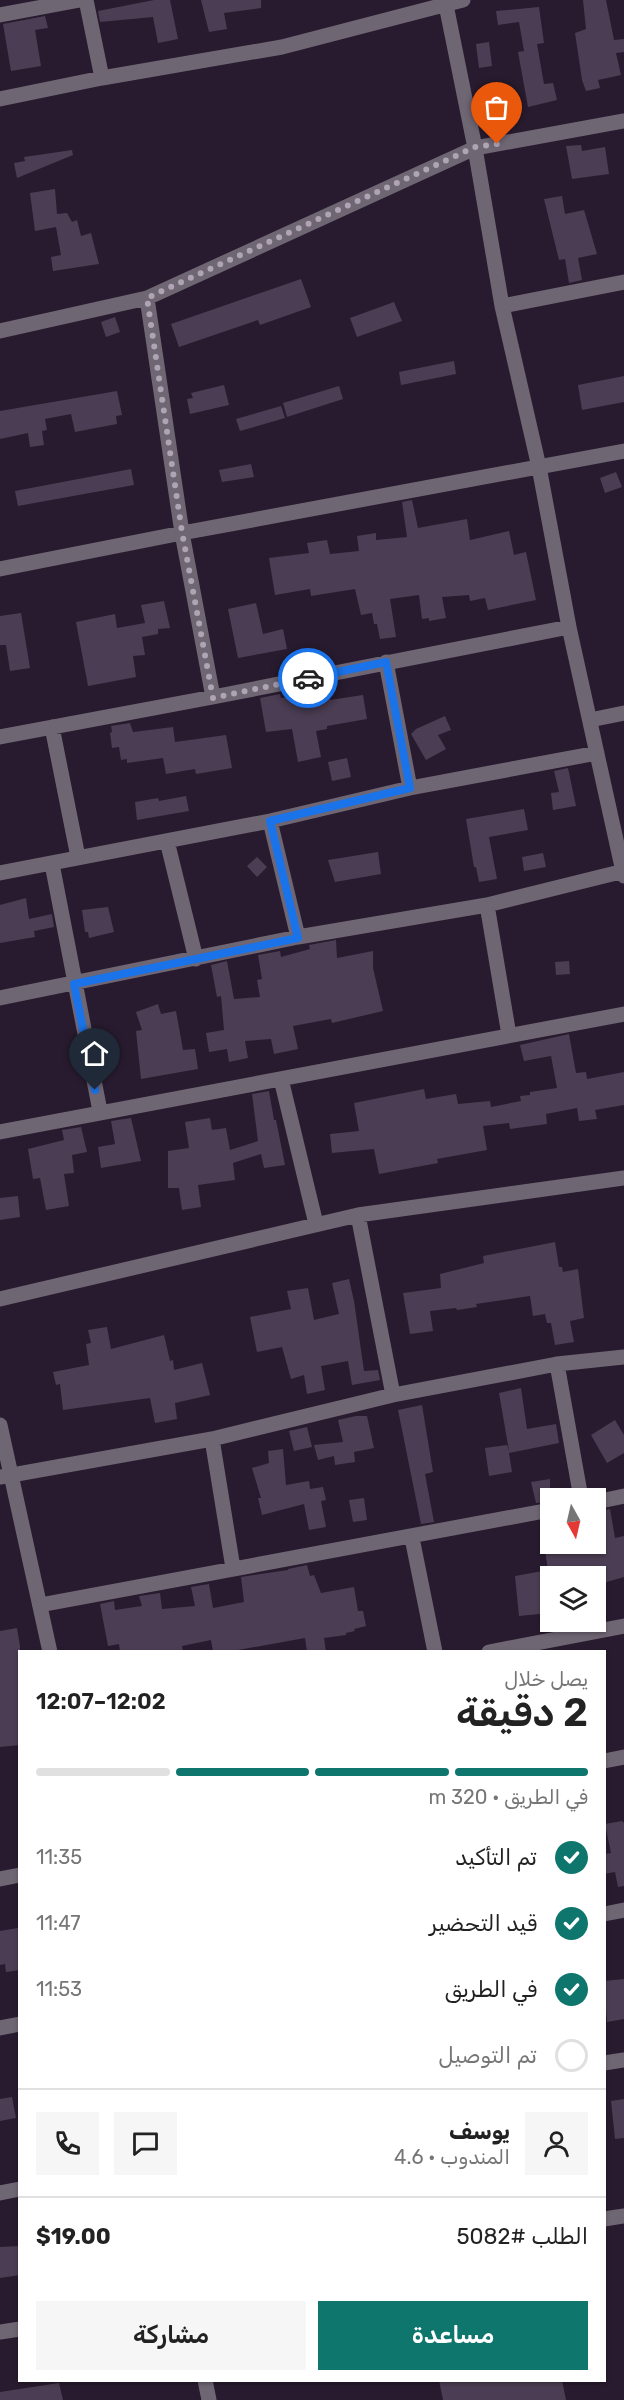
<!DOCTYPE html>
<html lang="ar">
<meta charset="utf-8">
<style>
:root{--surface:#fff;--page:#f6f6f6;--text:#222;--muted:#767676;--line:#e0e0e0;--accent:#0f766e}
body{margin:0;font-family:Rubik,Vazirmatn,sans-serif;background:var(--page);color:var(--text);direction:rtl;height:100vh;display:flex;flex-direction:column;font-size:22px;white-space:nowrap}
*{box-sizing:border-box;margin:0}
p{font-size:20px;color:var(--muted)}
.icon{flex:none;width:33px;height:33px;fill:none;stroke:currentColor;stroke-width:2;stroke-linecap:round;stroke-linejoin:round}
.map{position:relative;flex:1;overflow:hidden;direction:ltr}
.details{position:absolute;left:18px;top:1650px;width:588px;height:732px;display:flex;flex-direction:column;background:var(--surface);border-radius:0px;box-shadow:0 2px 4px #0004;direction:rtl}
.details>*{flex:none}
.needle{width:39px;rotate:172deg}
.buttons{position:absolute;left:540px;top:1488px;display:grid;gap:12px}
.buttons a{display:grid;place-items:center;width:66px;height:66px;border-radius:0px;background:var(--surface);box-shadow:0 2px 4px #0004;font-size:30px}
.pin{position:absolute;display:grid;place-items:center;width:51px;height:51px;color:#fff;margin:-62px -26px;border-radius:50% 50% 50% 0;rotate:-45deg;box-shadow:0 0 6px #0007}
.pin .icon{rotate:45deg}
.courier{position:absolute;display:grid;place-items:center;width:60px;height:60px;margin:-30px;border:4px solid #1a73e8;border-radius:50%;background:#fff;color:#222;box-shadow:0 2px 8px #0007}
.summary em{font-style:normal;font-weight:600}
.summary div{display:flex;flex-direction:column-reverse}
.summary{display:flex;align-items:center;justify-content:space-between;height:102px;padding:0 18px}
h1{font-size:39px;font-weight:600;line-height:45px}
.bar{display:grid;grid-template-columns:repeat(4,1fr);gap:9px 6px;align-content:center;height:72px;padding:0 18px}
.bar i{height:8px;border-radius:4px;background:var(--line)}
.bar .active{background:var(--accent)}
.bar p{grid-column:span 4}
.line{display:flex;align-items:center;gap:15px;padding:0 18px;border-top:2px solid var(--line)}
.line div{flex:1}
.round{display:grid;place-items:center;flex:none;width:63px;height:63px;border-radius:0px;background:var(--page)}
ol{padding:0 18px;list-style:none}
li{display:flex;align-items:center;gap:18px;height:66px}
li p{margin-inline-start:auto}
li .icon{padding:6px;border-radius:50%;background:var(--accent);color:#fff;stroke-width:4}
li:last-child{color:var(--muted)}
li i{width:33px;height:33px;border:3px solid var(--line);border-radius:50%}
.cta{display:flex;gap:12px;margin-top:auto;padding:12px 18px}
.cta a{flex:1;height:69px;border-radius:0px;background:var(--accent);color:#fff;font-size:24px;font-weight:600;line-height:69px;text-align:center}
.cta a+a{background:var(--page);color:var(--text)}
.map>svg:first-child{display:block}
.building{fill:#4b3d53}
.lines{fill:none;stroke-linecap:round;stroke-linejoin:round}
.minor{stroke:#6f6674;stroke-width:15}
.tertiary{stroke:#6f6674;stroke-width:15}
.done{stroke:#aea4b4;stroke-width:6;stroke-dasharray:0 10.8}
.route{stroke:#1a73e8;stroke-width:8}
</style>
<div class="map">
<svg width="624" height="2400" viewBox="0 0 624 2400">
<rect width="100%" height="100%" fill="#281b2f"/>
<path class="building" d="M 154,0 L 170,0 L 178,39 L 158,43 L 153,17 L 100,22 L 98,11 Z
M 201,0 L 261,0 L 261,8 L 224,13 L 227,29 L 209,32 Z
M 583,0 L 606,0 L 614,40 L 624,39 L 624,52 L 616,53 L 621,75 L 598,80 L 600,88 L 586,91 L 582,80 L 575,33 L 586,29 Z
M 539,7 L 544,43 L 537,44 L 544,84 L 553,83 L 557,100 L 528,107 L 518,52 L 524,51 L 519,22 L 498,25 L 496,11 Z
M 45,16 L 48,28 L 35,30 L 41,66 L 11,71 L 3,24 Z
M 489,42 L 492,66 L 479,68 L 476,44 Z
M 581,145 L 582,151 L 605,147 L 609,174 L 572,179 L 566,146 Z
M 72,150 L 73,155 L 17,178 L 14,163 L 25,161 L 24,157 Z
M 55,189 L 57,214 L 67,213 L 72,222 L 77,220 L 81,236 L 91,233 L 99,264 L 53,271 L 51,257 L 61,255 L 56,227 L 35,231 L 30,193 Z
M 562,196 L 565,214 L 584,210 L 597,254 L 578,258 L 582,280 L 569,283 L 565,259 L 559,260 L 544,199 Z
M 301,279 L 311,307 L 260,325 L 258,320 L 179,347 L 171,324 Z
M 394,302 L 402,321 L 357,337 L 350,318 Z
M 115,317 L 120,332 L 106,337 L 101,322 Z
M 454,361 L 456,374 L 401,385 L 399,372 Z
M 624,376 L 624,402 L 582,410 L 578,385 Z
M 224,385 L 229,405 L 190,414 L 187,399 L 193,398 L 191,393 Z
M 339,386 L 343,399 L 287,417 L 283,403 Z
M 117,391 L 122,415 L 116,416 L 117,424 L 75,432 L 71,414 L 45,419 L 47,430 L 42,431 L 44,445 L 30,447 L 28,433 L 0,439 L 0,411 Z
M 281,406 L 285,418 L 240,431 L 236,419 Z
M 251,464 L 254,477 L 222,482 L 219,470 Z
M 131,469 L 134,485 L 18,506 L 15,491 Z
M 616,472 L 622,487 L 605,493 L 600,478 Z
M 412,500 L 418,528 L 467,519 L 470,540 L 509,531 L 514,555 L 526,552 L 536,600 L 488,610 L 485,598 L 470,601 L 469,595 L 442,597 L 446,618 L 429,621 L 429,618 L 422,619 L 419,595 L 390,599 L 396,637 L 380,639 L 377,624 L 374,624 L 372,613 L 361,615 L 355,589 L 311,596 L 310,589 L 275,595 L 269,558 L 309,553 L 307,543 L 327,540 L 330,554 L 359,551 L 357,536 L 376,533 L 376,540 L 407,537 L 402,502 Z
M 164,601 L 170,628 L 158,629 L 158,634 L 142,637 L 145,655 L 133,656 L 136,677 L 88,686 L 76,622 L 115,614 L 117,628 L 145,623 L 141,605 Z
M 256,603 L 263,634 L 283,629 L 287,649 L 238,658 L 228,609 Z
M 21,613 L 30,668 L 10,671 L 6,645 L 0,645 L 0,616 Z
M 327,684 L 330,700 L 363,695 L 367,719 L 327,726 L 327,729 L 316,731 L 321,757 L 298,762 L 292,729 L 266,732 L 260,698 L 280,694 L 281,698 L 312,693 L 311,688 Z
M 445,716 L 451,730 L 438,735 L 446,749 L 426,760 L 411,734 L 416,729 Z
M 130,723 L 133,732 L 173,727 L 175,742 L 226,735 L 232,768 L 196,774 L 195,769 L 166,774 L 163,758 L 127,763 L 127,759 L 121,760 L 119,747 L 112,748 L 110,733 L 112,732 L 111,726 Z
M 347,758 L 351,777 L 332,781 L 328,762 Z
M 568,768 L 576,806 L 553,810 L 551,793 L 559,792 L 554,771 Z
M 186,796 L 189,811 L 137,820 L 135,802 L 158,798 L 159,801 Z
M 524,809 L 528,830 L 489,837 L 497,879 L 479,882 L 476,867 L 474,867 L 466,819 Z
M 378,852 L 381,874 L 335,882 L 328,860 Z
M 543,853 L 546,867 L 524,871 L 522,857 Z
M 257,857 L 267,867 L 257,877 L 247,866 Z
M 26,898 L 29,919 L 52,914 L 54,927 L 34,931 L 35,937 L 0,943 L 0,905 Z
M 108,907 L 114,932 L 89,938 L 88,932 L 85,932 L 82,910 Z
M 336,940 L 337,958 L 373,951 L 373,968 L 383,1011 L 332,1023 L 331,1019 L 293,1026 L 298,1049 L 274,1054 L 271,1039 L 245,1041 L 248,1058 L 229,1062 L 227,1049 L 209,1052 L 206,1033 L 224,1030 L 221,996 L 217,997 L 211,965 L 227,961 L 234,999 L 260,997 L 257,980 L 262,979 L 258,955 L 280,951 L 281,957 L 310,949 L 309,945 Z
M 569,961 L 570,974 L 556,975 L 555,962 Z
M 158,1004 L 161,1014 L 176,1011 L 183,1050 L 195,1049 L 198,1069 L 141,1079 L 136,1031 L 142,1030 L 136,1012 Z
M 569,1034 L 576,1073 L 586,1072 L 587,1079 L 624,1072 L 624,1105 L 595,1110 L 597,1119 L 579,1121 L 577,1108 L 546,1114 L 547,1124 L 510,1129 L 509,1123 L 483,1126 L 487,1150 L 437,1159 L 438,1163 L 379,1174 L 374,1149 L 332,1153 L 330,1134 L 359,1131 L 354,1103 L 424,1089 L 426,1099 L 456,1094 L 458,1104 L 490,1101 L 491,1107 L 521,1101 L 520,1096 L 530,1095 L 530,1092 L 557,1088 L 551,1056 L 524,1061 L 520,1045 Z
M 269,1091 L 274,1120 L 276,1120 L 285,1165 L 264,1168 L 261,1154 L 233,1163 L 235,1180 L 198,1185 L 201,1207 L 182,1210 L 179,1188 L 168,1188 L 168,1151 L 189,1148 L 185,1122 L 210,1118 L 212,1130 L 226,1128 L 230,1150 L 258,1141 L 252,1094 Z
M 131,1118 L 141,1161 L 101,1168 L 98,1147 L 115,1144 L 111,1121 Z
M 81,1127 L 87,1152 L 72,1155 L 74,1173 L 64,1174 L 69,1206 L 46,1210 L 40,1178 L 33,1179 L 28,1149 L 64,1140 L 62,1130 Z
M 18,1196 L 20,1217 L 0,1220 L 0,1198 Z
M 555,1242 L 559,1267 L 562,1267 L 563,1272 L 578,1269 L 584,1318 L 570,1321 L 574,1342 L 555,1345 L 551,1323 L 547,1323 L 545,1314 L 533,1316 L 530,1296 L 476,1304 L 477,1307 L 457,1310 L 456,1308 L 430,1311 L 433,1331 L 410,1334 L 403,1293 L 441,1288 L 440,1274 L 484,1263 L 483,1256 Z
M 349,1279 L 354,1301 L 364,1371 L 378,1370 L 380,1380 L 352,1385 L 348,1361 L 321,1366 L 325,1390 L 307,1394 L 304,1375 L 291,1379 L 282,1347 L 257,1352 L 250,1317 L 291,1309 L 287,1291 L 308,1288 L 314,1320 L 339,1314 L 332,1283 Z
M 107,1327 L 111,1349 L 164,1335 L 170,1361 L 173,1360 L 174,1370 L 202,1363 L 210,1395 L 175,1403 L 177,1419 L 155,1423 L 150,1398 L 63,1410 L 60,1384 L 56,1385 L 53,1372 L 89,1365 L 86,1344 L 91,1343 L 88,1330 Z
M 521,1388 L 527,1429 L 556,1424 L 559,1443 L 509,1453 L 512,1472 L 489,1476 L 485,1448 L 507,1445 L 509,1451 L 499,1393 Z
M 422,1405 L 433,1472 L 425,1474 L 434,1522 L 421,1524 L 398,1410 Z
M 356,1416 L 367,1416 L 374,1448 L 354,1452 L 355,1462 L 335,1465 L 334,1456 L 318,1460 L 314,1445 L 343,1442 L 338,1420 Z
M 615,1420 L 624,1435 L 624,1453 L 607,1463 L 591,1435 Z
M 307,1427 L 312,1447 L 294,1451 L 289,1431 Z
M 283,1449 L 286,1485 L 309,1481 L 310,1489 L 323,1487 L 326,1500 L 321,1501 L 326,1527 L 309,1530 L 304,1504 L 262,1515 L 258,1498 L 261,1498 L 252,1468 L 269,1463 L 268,1451 Z
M 550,1479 L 550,1501 L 536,1503 L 531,1482 Z
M 364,1498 L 367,1520 L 353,1522 L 349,1500 Z
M 610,1509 L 615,1538 L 624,1536 L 624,1577 L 596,1585 L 596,1576 L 550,1576 L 550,1613 L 519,1616 L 515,1576 L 548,1570 L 544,1544 L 596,1544 L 596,1511 Z
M 550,1520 L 550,1542 L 545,1543 L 540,1522 Z
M 307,1565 L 310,1576 L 314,1575 L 321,1593 L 354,1587 L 358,1611 L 363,1611 L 366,1626 L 354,1629 L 355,1631 L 346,1633 L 346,1635 L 324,1638 L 326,1652 L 307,1652 L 305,1638 L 227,1652 L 213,1652 L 211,1640 L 182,1646 L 183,1652 L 120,1652 L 119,1644 L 108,1646 L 100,1604 L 114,1601 L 115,1610 L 142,1606 L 139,1596 L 160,1593 L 162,1609 L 195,1606 L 191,1587 L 209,1584 L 213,1608 L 244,1602 L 241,1577 L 288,1570 L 288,1569 Z
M 17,1628 L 20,1646 L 20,1745 L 0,1747 L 0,1631 Z
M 622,1821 L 624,1823 L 624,1886 L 618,1887 L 615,1872 L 604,1874 L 604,1854 L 611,1853 L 605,1824 Z
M 18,1928 L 20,1970 L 6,1972 L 5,1964 L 0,1965 L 0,1931 Z
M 624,1979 L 624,2019 L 607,2022 L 604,1981 Z
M 12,2097 L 16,2118 L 0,2121 L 0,2099 Z
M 624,2099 L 624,2138 L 615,2139 L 611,2101 Z
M 20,2246 L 20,2275 L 0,2278 L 0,2247 Z
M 439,2380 L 562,2380 L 566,2400 L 443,2400 Z
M 59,2383 L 63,2400 L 0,2400 L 0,2392 Z"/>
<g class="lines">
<path class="minor" d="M 86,0 L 102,78
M 445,0 L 475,148 L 502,306 L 539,467 L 569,627 L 624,876
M 0,15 L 80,0
M 0,99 L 102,78 L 282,47 L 463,0
M 147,298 L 182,533 L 213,697
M 502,306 L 624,282
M 0,331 L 147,298 L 475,148 L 624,121
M 0,569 L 182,533 L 624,451
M 386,662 L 410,788
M 590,720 L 624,713
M 52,727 L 78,857
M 0,737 L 213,697 L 569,627
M 270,821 L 298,937
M 167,841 L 196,959
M 52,864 L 100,1111
M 0,873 L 270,821 L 410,788 L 597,753
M 487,905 L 509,1035
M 0,998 L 298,937 L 487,905 L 624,871
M 281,1079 L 316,1224
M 0,1132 L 624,1014
M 358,1215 L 393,1395
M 0,1299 L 358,1215 L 624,1178
M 557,1364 L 581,1498
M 212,1439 L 233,1568
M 0,1477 L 212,1439 L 393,1395 L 557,1364 L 624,1357
M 596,1502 L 624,1496
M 412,1538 L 435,1652
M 40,1605 L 550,1510
M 489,1652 L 624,1626
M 604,1761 L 624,1757
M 0,1879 L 20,1875
M 604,1914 L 624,1910
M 0,2028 L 20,2024
M 604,2063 L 624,2060
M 0,2193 L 20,2189
M 604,2219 L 624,2216
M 0,2332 L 20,2329"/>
<path class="tertiary" d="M 0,1425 L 50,1652
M 205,2380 L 209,2400"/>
</g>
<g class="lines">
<path class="done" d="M 308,678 L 213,698 L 182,532 L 147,298 L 475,147 L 497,144"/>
<path class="route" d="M 95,1090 L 74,984 L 298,938 L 270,821 L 410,788 L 386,662 L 308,678"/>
</g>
</svg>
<div class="buttons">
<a><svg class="needle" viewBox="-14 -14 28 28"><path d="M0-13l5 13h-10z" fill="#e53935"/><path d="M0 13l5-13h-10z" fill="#767676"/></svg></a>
<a><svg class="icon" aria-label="layers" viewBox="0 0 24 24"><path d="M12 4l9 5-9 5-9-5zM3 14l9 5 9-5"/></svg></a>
</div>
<div class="pin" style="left:497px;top:144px;background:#ea580c"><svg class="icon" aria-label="bag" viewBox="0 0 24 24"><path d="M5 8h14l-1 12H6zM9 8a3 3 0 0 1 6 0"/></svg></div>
<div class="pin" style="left:95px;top:1090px;background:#1f2937"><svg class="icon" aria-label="home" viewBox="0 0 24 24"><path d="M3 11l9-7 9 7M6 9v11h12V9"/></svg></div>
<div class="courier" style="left:308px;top:678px"><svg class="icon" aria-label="car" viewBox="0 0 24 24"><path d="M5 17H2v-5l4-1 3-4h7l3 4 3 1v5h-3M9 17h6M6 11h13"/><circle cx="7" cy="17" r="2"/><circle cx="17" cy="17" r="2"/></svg></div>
<section class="details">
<div class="summary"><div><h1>2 دقيقة</h1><p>يصل خلال</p></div><em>12:02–12:07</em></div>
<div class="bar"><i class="active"></i><i class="active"></i><i class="active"></i><i></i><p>في الطريق · 320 m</p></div>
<ol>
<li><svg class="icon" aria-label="check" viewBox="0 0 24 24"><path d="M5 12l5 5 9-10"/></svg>تم التأكيد<p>11:35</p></li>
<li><svg class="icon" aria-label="check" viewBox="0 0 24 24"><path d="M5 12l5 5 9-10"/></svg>قيد التحضير<p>11:47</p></li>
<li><svg class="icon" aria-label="check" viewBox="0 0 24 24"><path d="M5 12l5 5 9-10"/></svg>في الطريق<p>11:53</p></li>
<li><i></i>تم التوصيل</li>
</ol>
<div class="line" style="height:108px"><a class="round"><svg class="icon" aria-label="person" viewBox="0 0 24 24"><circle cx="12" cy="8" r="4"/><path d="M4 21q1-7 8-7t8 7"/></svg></a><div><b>يوسف</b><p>المندوب · 4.6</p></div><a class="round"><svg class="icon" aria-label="chat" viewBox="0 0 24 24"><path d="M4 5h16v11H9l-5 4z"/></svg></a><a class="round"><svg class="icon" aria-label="phone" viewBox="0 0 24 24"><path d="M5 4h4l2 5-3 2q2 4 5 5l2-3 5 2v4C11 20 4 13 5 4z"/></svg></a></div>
<div class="line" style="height:78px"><div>الطلب #5082</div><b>$19.00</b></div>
<div class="cta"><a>مساعدة</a><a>مشاركة</a></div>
</section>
</div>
